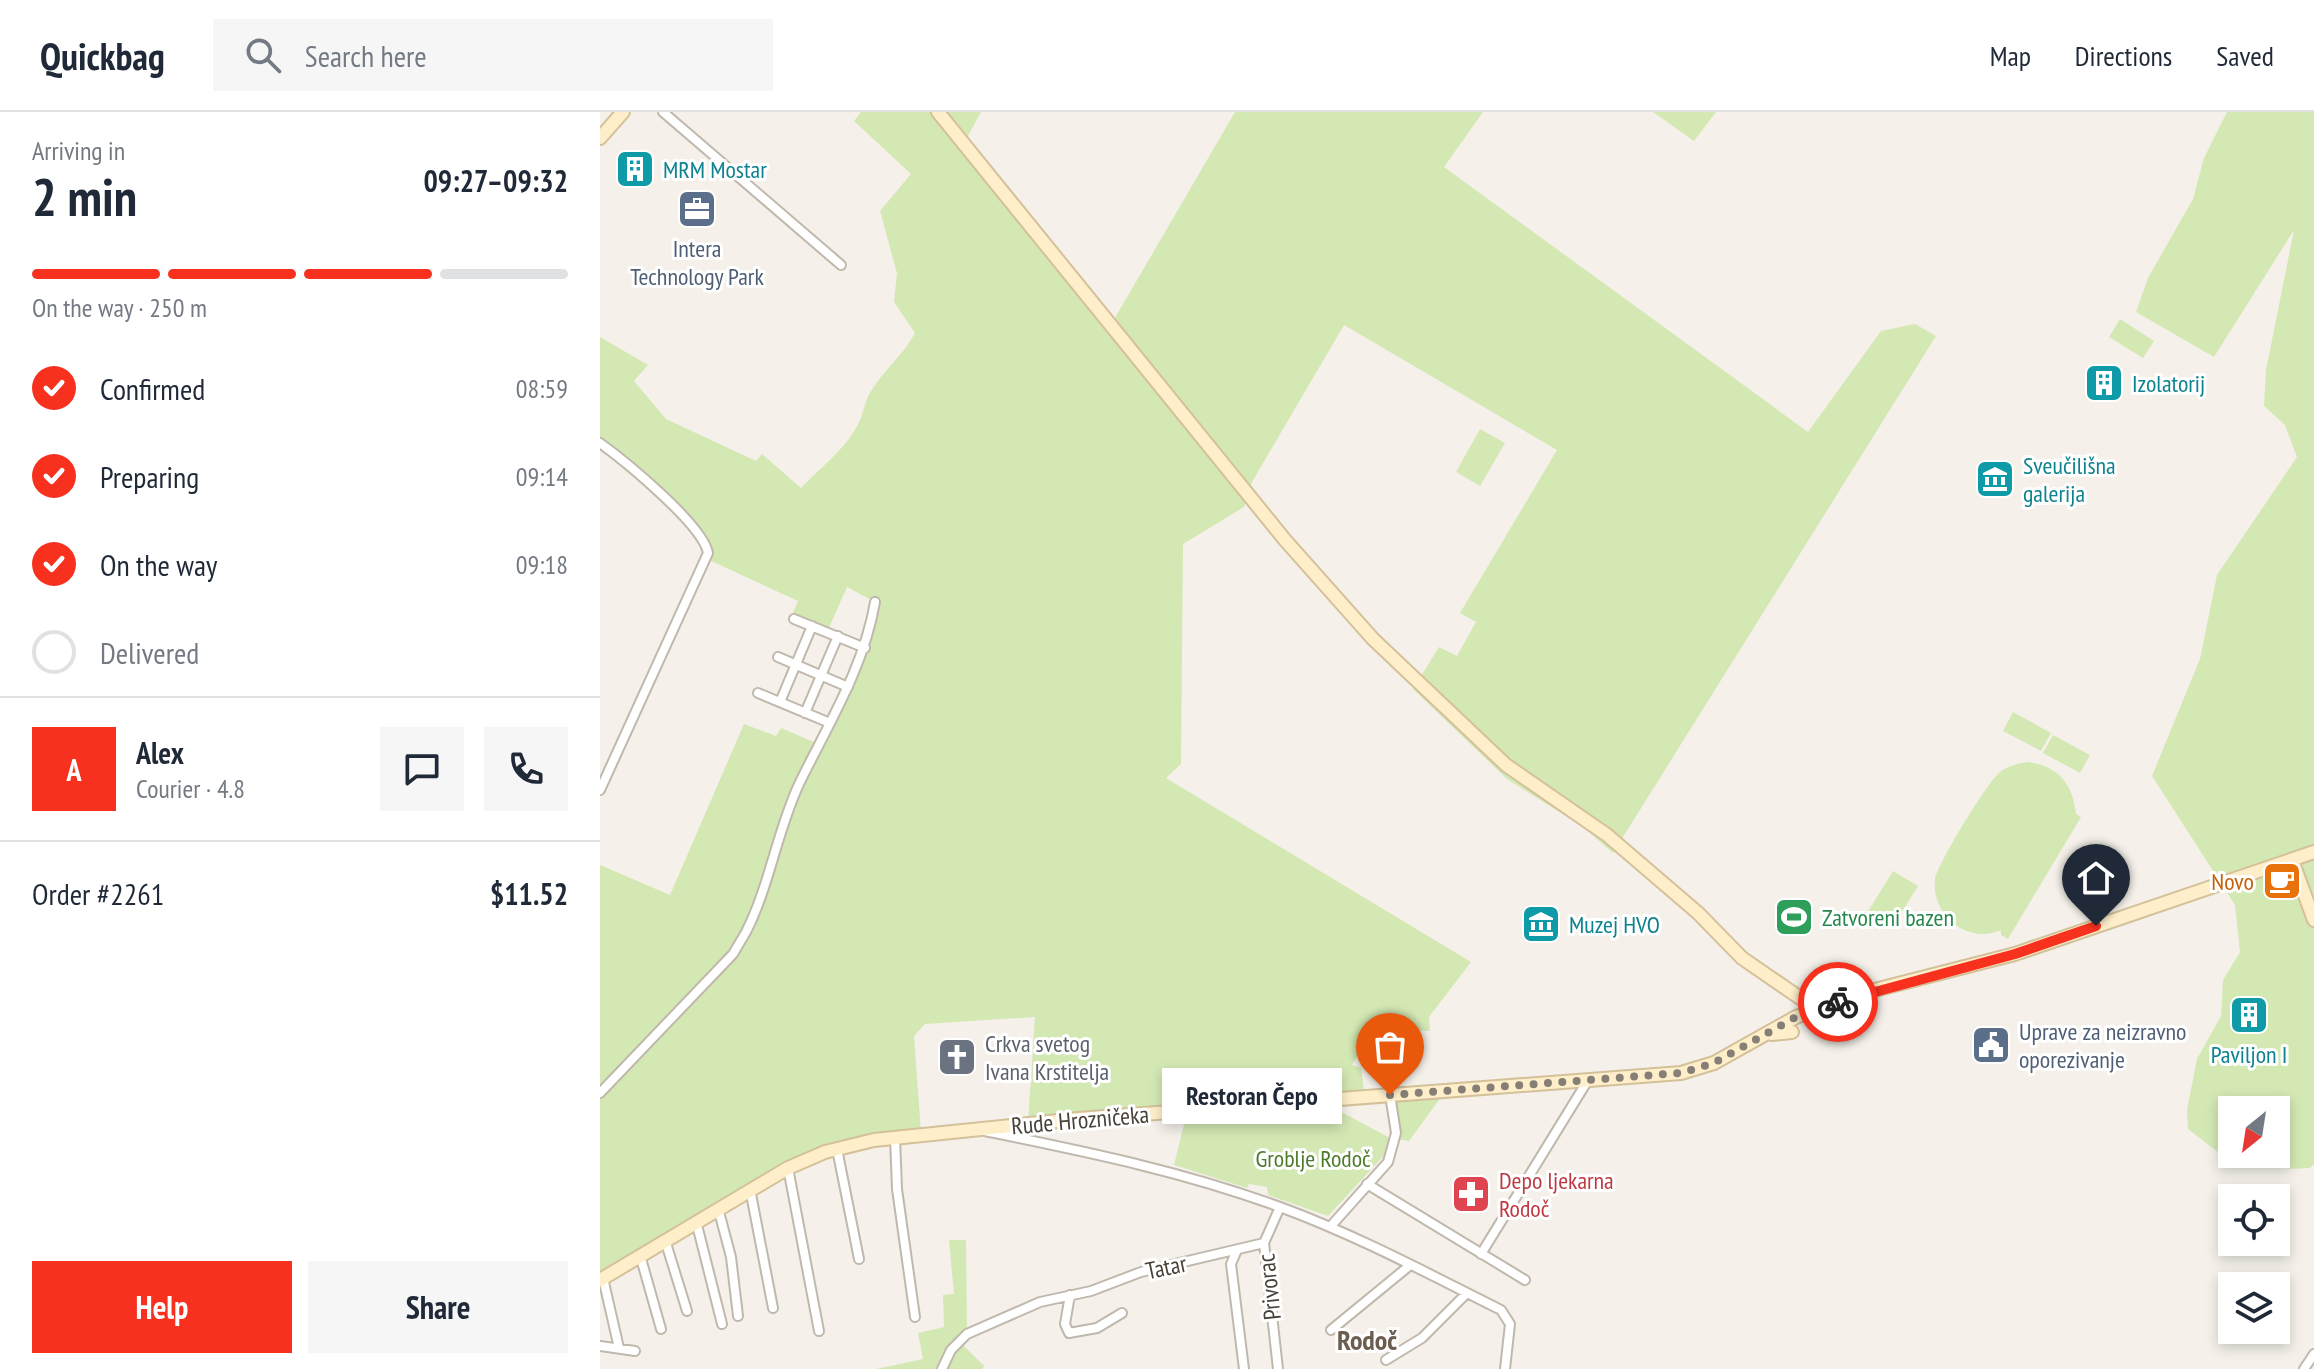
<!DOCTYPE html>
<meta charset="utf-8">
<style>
:root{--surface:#fff;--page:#f6f6f7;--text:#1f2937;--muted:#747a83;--line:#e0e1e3;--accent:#f7311e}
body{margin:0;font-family:"PT Sans Narrow",sans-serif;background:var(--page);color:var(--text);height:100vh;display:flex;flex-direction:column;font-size:30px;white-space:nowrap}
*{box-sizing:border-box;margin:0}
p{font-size:26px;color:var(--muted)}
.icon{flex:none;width:44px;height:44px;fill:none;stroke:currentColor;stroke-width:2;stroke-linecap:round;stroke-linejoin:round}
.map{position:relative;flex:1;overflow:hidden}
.sheet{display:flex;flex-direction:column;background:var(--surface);width:600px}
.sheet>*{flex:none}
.needle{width:52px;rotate:210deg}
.buttons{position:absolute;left:1618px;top:984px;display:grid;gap:16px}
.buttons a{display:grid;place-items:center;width:72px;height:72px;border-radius:0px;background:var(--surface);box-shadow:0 4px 12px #0003;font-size:40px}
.pin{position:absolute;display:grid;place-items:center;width:68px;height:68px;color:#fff;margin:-82px -34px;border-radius:50% 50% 50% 0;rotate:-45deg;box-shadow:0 0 8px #0007}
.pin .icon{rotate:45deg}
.courier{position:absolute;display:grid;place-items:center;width:80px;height:80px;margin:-40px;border:6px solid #f7311e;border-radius:50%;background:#fff;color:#222;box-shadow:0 2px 10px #0007}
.bubble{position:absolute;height:56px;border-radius:0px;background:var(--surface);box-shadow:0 4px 12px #0003;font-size:26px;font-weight:700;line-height:56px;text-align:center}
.overview em{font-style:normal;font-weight:700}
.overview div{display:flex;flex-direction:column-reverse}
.overview{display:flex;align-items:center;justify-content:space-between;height:136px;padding:0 32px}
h1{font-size:52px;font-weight:700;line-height:60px}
.bar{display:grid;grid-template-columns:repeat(4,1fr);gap:12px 8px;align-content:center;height:96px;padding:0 32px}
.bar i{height:10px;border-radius:6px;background:var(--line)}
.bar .on{background:var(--accent)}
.bar p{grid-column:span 4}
.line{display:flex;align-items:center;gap:20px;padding:0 32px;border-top:2px solid var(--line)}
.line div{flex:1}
.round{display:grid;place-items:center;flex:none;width:84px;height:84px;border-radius:0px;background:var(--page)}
ol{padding:0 32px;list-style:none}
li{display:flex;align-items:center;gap:24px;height:88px}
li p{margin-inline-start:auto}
li .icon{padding:8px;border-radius:50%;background:var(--accent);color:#fff;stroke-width:4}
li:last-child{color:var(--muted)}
li i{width:44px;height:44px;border:4px solid var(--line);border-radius:50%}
.button{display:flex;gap:16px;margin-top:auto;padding:16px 32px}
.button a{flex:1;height:92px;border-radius:0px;background:var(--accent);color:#fff;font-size:32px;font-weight:700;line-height:92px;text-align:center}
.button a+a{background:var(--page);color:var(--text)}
header{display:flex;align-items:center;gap:48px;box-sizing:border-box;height:112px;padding:0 40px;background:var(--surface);border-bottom:2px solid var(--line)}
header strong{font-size:38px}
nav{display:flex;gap:44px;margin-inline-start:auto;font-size:28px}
.search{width:560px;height:72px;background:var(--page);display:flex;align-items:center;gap:20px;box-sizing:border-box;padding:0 28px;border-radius:0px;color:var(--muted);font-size:30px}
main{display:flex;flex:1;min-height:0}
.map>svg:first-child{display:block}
.green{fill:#d3e8b3;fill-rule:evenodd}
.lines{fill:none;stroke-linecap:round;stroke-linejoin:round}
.street-casing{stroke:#c0b8ac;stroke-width:12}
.secondary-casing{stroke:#d4c19a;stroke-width:16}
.street{stroke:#fff;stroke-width:8}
.secondary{stroke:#feeeca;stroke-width:12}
.done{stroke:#857f76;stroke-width:8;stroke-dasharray:0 14.4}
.route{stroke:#f7311e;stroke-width:10}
.labels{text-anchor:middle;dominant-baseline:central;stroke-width:6;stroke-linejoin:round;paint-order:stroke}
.culture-label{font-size:24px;fill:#0d838f;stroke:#fff;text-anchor:start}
.service-label{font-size:24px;fill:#4e5e75;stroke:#fff}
.food-label{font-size:24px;fill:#c56008;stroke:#fff;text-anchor:end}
.leisure-label{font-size:24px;fill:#27864d;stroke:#fff;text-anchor:start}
.worship-label{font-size:24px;fill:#5b616d;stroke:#fff;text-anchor:start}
.street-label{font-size:24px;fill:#494138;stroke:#fff}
.park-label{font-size:24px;fill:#4e7b2b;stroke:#fff}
.health-label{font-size:24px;fill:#be3a42;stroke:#fff;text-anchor:start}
.quarter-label{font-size:28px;font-weight:bold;fill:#6b5e4f;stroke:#fff}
</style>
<header>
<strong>Quickbag</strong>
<div class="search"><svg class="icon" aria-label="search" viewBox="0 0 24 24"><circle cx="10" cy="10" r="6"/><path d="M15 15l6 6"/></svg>Search here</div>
<nav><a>Map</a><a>Directions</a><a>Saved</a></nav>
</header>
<main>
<section class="sheet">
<div class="overview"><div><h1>2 min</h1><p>Arriving in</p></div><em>09:27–09:32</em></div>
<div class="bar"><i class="on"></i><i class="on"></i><i class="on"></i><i></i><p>On the way · 250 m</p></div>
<ol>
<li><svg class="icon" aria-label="check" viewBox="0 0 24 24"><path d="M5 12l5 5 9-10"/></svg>Confirmed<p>08:59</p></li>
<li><svg class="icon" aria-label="check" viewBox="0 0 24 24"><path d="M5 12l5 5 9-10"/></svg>Preparing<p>09:14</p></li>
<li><svg class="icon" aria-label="check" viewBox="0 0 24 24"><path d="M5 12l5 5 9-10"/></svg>On the way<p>09:18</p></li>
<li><i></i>Delivered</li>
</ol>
<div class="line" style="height:144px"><b class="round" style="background:var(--accent);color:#fff">A</b><div><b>Alex</b><p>Courier · 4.8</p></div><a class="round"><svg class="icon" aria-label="chat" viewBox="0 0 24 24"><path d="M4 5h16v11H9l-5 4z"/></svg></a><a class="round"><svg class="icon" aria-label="phone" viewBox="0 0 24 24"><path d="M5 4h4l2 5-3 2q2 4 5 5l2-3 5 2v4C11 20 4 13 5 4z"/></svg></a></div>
<div class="line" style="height:104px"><div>Order #2261</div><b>$11.52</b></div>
<div class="button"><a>Help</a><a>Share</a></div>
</section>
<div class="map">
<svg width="1714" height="1257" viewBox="0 0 1714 1257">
<rect width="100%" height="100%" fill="#f5f1ea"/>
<path class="green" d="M 261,0 L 381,0 L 364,31 L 512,211 L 635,0 L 883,0 L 844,55 L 1208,320 L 1281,219 L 1315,212 L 1336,224 L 1013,741 L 983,715 L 907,667 L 813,577 L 839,535 L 857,544 L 876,510 L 860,501 L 957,338 L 744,213 L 652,370 L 644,395 L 583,432 L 581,652 L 566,666 L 871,850 L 829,905 L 830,919 L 803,918 L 782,905 L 752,953 L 761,956 L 765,985 L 428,1011 L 435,905 L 325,912 L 314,924 L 321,1021 L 236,1036 L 0,1166 L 0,753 L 70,783 L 144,612 L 176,624 L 181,616 L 221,633 L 248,575 L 275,490 L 247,475 L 227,520 L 191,505 L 198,489 L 109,448 L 106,431 L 96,417 L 0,331 L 0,225 L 48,253 L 34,269 L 66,307 L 156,349 L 162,342 L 201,376 C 219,357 243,339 256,316 C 265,302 263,289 273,276 C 286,256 304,242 315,221 L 294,190 L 297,161 L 280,99 L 311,62 L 254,9 Z
M 1053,0 L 1116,0 L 1094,29 Z
M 1627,0 L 1714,0 L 1714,1052 L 1710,1056 L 1691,1057 L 1623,1044 L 1588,1017 L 1587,998 L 1597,947 L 1621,904 L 1623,868 L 1640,840 L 1635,793 L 1552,664 L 1600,547 L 1617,463 L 1697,345 L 1685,313 L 1664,294 L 1666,258 L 1694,118 L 1614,245 L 1536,200 L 1548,166 L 1593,87 L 1604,46 ZM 1632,998 L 1676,998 L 1676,1042 L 1632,1042 Z
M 1520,207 L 1554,229 L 1543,246 L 1509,225 Z
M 880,317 L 905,331 L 880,374 L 856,360 Z
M 1413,600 L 1451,621 L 1441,639 L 1403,619 Z
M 1453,623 L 1490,643 L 1480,661 L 1443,641 Z
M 1427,650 C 1458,653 1473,672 1476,702 L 1481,705 L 1408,827 L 1401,823 L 1401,818 C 1369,833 1331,804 1335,768 C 1336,754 1387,671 1399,661 C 1407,654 1417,652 1427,650 Z
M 1293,759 L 1318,774 L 1292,816 L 1267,801 Z
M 790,983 L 841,985 L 809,1029 L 795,1027 Z
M 732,995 L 790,1026 L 790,1037 L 728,1104 L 668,1083 L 667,1075 L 649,1072 L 647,1076 L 574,1053 L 586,1005 Z
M 349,1128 L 366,1128 L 367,1222 L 359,1229 L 384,1254 L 382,1257 L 276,1257 L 323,1247 L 318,1221 L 344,1215 L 343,1183 L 354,1182 Z"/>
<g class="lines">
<defs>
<path id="street" d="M 63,0 L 241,153
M 0,331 C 25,349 103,413 108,441 L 0,678
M 194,507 L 265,536
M 178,545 L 248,575
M 158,581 L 230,611
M 180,590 L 212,514
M 205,601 L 238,524
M 0,981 L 133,842 L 146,820 C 170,773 177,718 200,670 C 229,611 264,555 275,490
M 385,1019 C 487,1040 582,1059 680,1095 C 756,1123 829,1162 901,1198 L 910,1212 L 905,1257
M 295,1025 L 297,1077 L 315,1205
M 237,1037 L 259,1147
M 188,1056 L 219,1219
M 767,1072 L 925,1168
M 150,1077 L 173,1196
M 118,1096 L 131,1145 L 138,1204
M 96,1109 L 122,1212
M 730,1115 L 788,1050 L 796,1021 L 790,983
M 65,1128 L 87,1199
M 637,1138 L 631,1152 L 644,1257
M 881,1142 L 988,968
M 40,1143 L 61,1217
M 3,1166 L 19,1236
M 470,1183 L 465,1212 L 469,1221 L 497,1216 L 522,1201
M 731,1218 L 809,1154
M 0,1234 L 35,1239
M 786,1248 L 822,1226 L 866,1182
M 342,1257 L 351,1238 L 367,1222 L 440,1190 L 491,1179 L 541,1160 L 664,1131
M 678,1257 L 664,1131 L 680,1095
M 1704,1257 L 1714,1242"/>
<path id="secondary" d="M 338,0 L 685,428 L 773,527 L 906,653 L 1007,723 L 1098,801 L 1142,846 L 1200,886 L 1225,890
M 0,26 L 23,0
M 1692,748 L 1714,808
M 1172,922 L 1192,920
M 0,1168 L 188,1056 L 225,1040 L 274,1028 L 478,1007 L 1081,961 L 1114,951 L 1196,905 L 1255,883 L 1415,842 L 1714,740"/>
</defs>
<use href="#street" class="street-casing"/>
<use href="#secondary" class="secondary-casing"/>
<use href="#street" class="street"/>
<use href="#secondary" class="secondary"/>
</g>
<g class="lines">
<path class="done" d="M 790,983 L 1081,961 L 1114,951 L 1196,905 L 1238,890"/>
<path class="route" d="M 1238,890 L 1415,842 L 1496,814"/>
</g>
<defs>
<symbol id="building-square" viewBox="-11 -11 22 22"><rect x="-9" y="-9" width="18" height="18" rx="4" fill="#0f9aa8" stroke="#fff"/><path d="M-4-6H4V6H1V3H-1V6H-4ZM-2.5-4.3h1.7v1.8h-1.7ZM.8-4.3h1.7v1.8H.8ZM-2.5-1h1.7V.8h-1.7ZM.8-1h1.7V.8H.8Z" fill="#fff"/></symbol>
<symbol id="office-square" viewBox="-11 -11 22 22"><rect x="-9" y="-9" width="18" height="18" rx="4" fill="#5c6f8a" stroke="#fff"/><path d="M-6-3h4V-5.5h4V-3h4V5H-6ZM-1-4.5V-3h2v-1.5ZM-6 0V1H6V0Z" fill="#fff"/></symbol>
<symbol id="museum-square" viewBox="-11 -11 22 22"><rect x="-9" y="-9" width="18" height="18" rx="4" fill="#0f9aa8" stroke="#fff"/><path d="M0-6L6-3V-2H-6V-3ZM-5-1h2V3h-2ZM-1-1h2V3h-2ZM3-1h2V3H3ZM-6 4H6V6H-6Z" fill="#fff"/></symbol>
<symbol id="cafe-square" viewBox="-11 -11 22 22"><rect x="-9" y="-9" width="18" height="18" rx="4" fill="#e8710a" stroke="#fff"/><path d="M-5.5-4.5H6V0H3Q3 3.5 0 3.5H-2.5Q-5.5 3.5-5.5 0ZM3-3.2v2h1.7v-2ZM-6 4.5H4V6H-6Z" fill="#fff"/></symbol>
<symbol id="stadium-square" viewBox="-11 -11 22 22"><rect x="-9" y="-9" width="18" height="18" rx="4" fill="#2e9e5b" stroke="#fff"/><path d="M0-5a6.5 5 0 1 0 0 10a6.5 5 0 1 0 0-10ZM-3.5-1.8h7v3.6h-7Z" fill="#fff"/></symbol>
<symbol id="civic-square" viewBox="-11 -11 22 22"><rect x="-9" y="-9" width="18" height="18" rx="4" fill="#5c6f8a" stroke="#fff"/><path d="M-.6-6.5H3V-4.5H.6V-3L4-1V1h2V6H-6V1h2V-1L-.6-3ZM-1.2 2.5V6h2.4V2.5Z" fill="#fff"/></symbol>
<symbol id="church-square" viewBox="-11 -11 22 22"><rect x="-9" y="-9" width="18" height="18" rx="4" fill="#6b7280" stroke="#fff"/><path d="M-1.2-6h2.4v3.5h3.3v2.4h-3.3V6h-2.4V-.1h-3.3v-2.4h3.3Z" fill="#fff"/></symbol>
<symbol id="pharmacy-square" viewBox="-11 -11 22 22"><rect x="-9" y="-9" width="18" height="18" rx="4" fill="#e0444e" stroke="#fff"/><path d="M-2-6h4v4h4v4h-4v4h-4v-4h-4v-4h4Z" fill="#fff"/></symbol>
</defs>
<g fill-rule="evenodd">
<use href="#building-square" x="13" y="35" width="44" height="44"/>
<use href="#office-square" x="75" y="75" width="44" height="44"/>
<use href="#building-square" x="1482" y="249" width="44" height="44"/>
<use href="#museum-square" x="1373" y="345" width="44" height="44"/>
<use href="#cafe-square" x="1660" y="747" width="44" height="44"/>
<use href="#stadium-square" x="1172" y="783" width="44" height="44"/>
<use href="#museum-square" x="919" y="790" width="44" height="44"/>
<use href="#building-square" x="1627" y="881" width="44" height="44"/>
<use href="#civic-square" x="1369" y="911" width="44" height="44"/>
<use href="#church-square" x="335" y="923" width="44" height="44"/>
<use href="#pharmacy-square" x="849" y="1060" width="44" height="44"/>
</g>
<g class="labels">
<g class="culture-label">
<text x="63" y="57">MRM Mostar</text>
<text x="1532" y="271">Izolatorij</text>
<text x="1423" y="353">Sveučilišna<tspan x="1423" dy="28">galerija</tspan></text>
<text x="969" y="812">Muzej HVO</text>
<text x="1649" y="942" text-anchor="middle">Paviljon I</text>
</g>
<g class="service-label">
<text x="97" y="136">Intera<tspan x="97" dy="28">Technology Park</tspan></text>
<text x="1419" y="919" text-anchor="start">Uprave za neizravno<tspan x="1419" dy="28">oporezivanje</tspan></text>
</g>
<g class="food-label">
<text x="1654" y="769">Novo</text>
</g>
<g class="leisure-label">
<text x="1222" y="805">Zatvoreni bazen</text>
</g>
<g class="worship-label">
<text x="385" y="931">Crkva svetog<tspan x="385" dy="28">Ivana Krstitelja</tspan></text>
</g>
<g class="street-label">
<text transform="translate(480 1008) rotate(-5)">Rude Hrozničeka</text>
<text transform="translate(566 1155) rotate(-12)">Tatar</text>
<text transform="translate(669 1175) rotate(-96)">Privorac</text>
</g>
<g class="park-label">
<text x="713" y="1046">Groblje Rodoč</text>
</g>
<g class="health-label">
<text x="899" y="1068">Depo ljekarna<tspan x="899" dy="28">Rodoč</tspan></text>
</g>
<g class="quarter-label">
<text x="767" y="1227">Rodoč</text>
</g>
</g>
</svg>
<div class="buttons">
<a><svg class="needle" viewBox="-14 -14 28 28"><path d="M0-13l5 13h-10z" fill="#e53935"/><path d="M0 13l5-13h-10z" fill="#747a83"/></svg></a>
<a><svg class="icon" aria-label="locate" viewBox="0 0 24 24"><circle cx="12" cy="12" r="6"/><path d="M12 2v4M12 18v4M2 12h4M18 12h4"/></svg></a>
<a><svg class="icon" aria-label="layers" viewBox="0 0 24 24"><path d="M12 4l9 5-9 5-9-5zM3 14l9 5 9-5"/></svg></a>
</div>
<div class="pin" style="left:790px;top:983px;background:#ea580c"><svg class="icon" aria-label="bag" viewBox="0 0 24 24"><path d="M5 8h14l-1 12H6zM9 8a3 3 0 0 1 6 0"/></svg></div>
<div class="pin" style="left:1496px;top:814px;background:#1f2937"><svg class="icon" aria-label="home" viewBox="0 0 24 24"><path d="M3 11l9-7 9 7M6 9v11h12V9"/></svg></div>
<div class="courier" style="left:1238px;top:890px"><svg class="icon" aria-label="bike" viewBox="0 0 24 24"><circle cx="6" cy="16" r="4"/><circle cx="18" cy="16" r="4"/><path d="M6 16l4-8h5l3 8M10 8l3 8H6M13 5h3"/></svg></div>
<div class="bubble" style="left:562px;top:956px;width:180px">Restoran Čepo</div>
</div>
</main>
